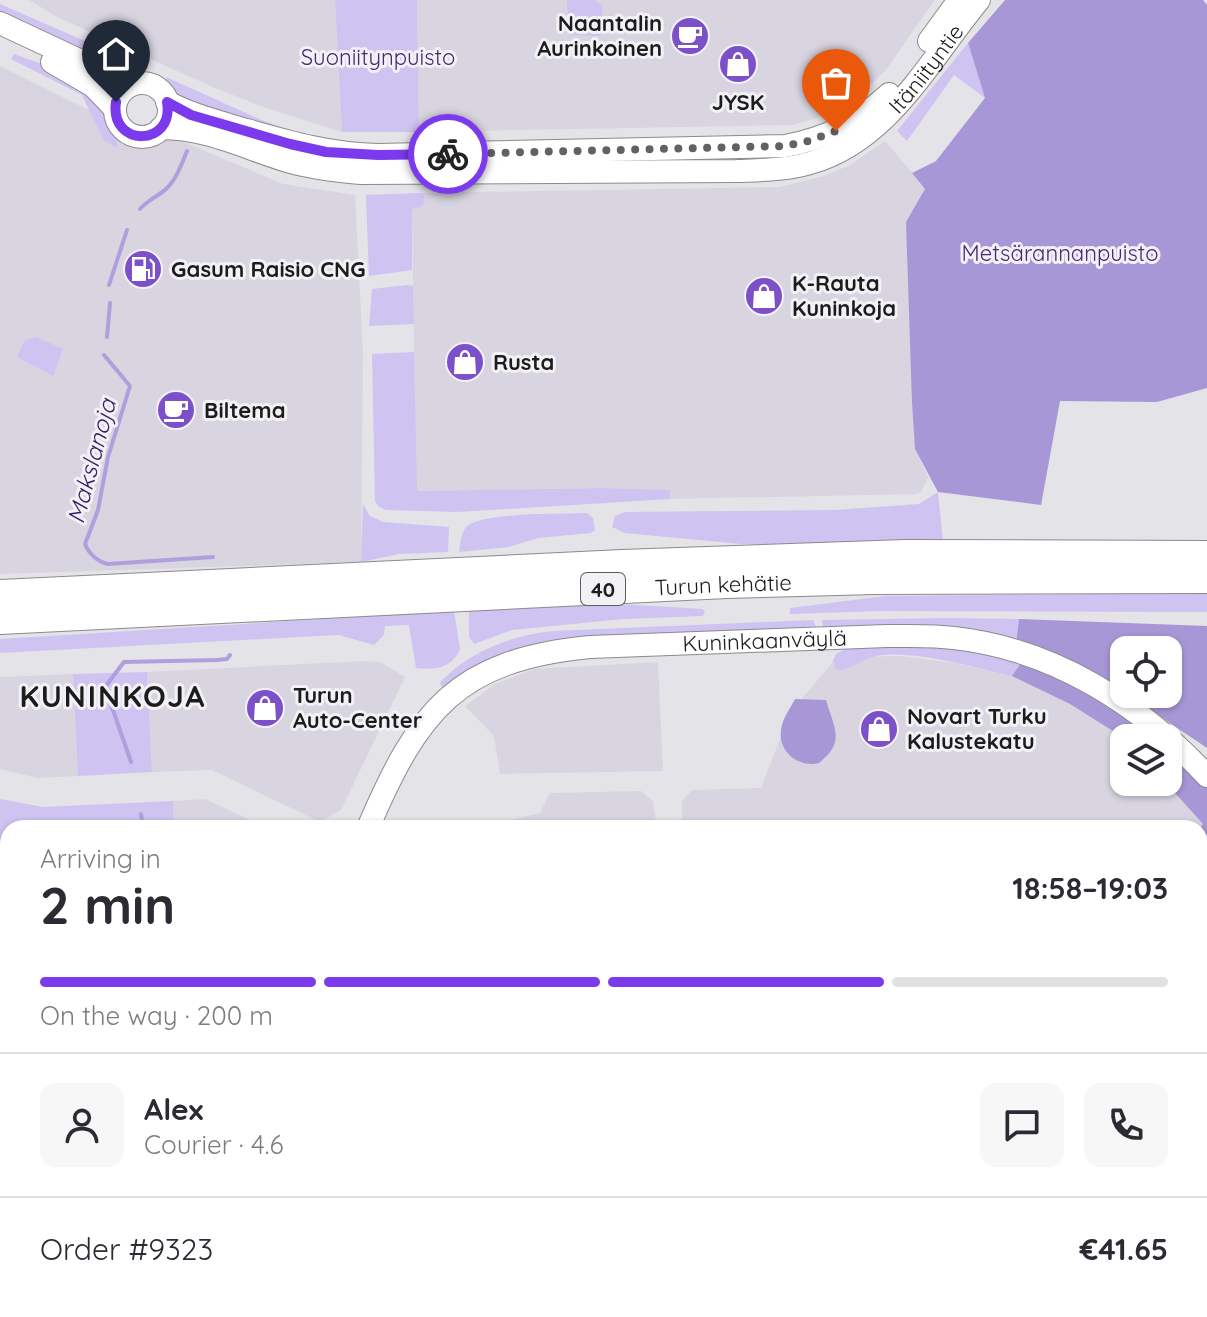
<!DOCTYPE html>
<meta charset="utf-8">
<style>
:root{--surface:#fff;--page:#f7f7f7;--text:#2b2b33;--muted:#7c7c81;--line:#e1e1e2;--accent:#7c3aed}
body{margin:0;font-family:Quicksand,sans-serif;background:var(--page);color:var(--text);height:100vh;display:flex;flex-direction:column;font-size:30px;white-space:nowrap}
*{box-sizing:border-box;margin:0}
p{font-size:26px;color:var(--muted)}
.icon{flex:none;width:44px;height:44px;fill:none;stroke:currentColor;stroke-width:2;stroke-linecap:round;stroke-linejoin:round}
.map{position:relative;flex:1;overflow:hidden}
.panel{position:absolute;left:0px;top:820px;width:1208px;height:498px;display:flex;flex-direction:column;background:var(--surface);border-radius:24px 24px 0 0;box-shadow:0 2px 6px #0004}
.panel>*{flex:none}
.buttons{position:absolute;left:1110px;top:636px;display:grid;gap:16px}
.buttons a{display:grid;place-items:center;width:72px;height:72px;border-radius:16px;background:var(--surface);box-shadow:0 2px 6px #0004;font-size:40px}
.pin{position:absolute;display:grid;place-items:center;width:68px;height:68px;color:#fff;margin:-82px -34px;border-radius:50% 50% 50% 0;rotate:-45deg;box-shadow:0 0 8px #0007}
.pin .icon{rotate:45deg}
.courier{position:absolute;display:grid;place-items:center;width:80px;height:80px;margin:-40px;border:6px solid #7c3aed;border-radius:50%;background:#fff;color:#222;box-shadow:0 2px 10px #0007}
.headline em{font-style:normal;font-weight:800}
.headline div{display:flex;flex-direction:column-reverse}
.headline{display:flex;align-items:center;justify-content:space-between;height:136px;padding:0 40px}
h1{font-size:52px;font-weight:800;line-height:60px}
.bar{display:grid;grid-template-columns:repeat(4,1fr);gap:12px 8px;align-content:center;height:96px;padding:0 40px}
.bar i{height:10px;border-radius:6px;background:var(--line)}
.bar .selected{background:var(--accent)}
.bar p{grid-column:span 4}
.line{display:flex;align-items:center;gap:20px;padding:0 40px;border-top:2px solid var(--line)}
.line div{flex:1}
.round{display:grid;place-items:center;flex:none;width:84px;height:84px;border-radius:16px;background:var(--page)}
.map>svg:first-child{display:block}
.built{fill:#d8d5e1}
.green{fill:#cfc3f2}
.forest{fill:#a897d6}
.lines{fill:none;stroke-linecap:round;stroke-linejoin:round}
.stream{stroke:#af9fdd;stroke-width:4}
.secondary-casing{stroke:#8b8a8e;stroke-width:24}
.highway-casing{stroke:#8b8a8e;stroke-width:30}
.secondary{stroke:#fff;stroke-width:22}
.highway{stroke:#fff;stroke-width:28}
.done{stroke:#626264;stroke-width:8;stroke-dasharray:0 14.4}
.route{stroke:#7c3aed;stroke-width:10}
.labels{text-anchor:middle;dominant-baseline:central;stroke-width:6;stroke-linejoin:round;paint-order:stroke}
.shield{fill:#f2f1f5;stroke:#5c5c5e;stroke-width:2}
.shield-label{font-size:20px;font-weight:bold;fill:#1c1c1d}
.poi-label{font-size:22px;font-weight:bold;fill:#1c1c1d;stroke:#f2f1f5;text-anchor:start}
.park-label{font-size:22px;fill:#452b75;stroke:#f2f1f5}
.street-label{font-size:22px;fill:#1c1c1d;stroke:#f2f1f5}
.water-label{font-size:24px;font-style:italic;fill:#3b2069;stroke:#f2f1f5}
.district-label{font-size:30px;font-weight:bold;letter-spacing:2px;fill:#1c1c1d;stroke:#f2f1f5}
</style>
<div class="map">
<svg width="1207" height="1317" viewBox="0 0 1207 1317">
<rect width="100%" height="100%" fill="#e4e3e8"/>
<path class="built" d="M 29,0 L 335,0 L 342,132 L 263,107 L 215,88 L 59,18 Z
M 417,0 L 935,0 L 885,71 L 850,102 L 825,115 L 794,125 L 419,132 Z
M 0,66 L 103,117 L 172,137 L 283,184 L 355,195 L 363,354 L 361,562 L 0,574 Z
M 885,141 L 926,189 L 912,403 L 915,449 L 928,477 L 921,492 L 916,494 L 670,499 L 670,490 L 604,488 L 416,491 L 412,208 L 421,207 L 422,193 L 779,187 L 824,176 L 850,165 Z
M 902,656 L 955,663 L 1012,676 L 1070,704 L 1124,738 L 1124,782 L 1165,782 L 1203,824 L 1200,828 L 682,828 L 682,801 L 692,790 L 761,788 L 790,713 L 837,657 Z
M 362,661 L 380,662 L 405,677 L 341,810 L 320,822 L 212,770 L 152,772 L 147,672 Z
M 658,662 L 663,771 L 500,774 L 494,736 L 465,706 L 495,684 L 534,669 Z
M 73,674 L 78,776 L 37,778 L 0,769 L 0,677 Z
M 641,791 L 653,801 L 657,828 L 498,828 L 497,823 L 540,813 L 550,793 Z
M 205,799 L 267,828 L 174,828 L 173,801 Z
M 0,1234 L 8,1241 L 8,1310 L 63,1310 L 62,1317 L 0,1317 Z
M 384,1310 L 623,1310 L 622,1317 L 402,1317 Z"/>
<path class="green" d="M 335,0 L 417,0 L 419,132 L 342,132 Z
M 567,0 L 595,0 L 602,5 L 602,34 L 600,36 L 569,35 Z
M 0,4 L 142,66 L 139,72 L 131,77 L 115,73 L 50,34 L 0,11 Z
M 968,43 L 985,98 L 954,75 L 907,141 L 897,131 Z
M 14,54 L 56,69 L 109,114 L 117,134 L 117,148 L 104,141 L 82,95 L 11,59 Z
M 166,77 L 264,121 L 334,146 L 176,101 L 167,86 Z
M 420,193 L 424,195 L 424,203 L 421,207 L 412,209 L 412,270 L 369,276 L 366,195 Z
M 407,285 L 413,286 L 414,324 L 369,326 L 372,289 Z
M 36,337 L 63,349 L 53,376 L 17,357 L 25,340 Z
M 414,352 L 417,491 L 604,488 L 670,490 L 670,499 L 457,512 L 386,510 L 379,507 L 375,501 L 372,354 Z
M 938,492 L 943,542 L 815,545 L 741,544 L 625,533 L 612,527 L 615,516 L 625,512 L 834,510 L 919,504 Z
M 363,504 L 370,516 L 383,522 L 449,527 L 448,552 L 399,554 L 361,562 Z
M 587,513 L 593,518 L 595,530 L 591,533 L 538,538 L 509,547 L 459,552 C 460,544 461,534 466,527 C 480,512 563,514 587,513 Z
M 1207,593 L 1207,612 L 882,611 L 790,614 L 790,608 L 886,596 Z
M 585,602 L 703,609 L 705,613 L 702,616 L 623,619 L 512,630 L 474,644 L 469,637 L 469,609 Z
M 454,611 L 460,649 C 452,668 436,670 416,668 L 409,625 L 385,626 L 384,635 L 374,645 L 339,635 L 318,636 L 0,653 L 0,639 Z
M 947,618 L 1019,619 L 1016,643 L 823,630 L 822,620 Z
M 813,620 L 817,629 L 553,642 L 443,689 L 440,682 C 471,651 509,636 553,631 Z
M 851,646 L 960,646 L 1021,663 L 1012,676 C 976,668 913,649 877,656 C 862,658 851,671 836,670 L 833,660 L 836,654 Z
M 147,672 L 152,772 L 78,776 L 73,674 Z
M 0,799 L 43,807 L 173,801 L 174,828 L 8,828 L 8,872 L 0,869 Z
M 63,1310 L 184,1310 L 185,1317 L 62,1317 Z"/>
<path class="forest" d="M 1005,0 L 1203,0 L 1207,5 L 1207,388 L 1157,402 L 1060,401 L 1041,505 L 938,492 L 915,449 L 912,403 L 906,222 L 925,189 L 912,173 L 936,161 L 985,98 L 968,43 Z
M 1019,619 L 1207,626 L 1207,748 L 1127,694 L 1168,694 L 1168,650 L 1124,650 L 1124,692 L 1016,643 Z
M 1021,663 L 1087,688 L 1155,738 L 1124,738 L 1070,704 L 1012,676 Z
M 795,699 L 826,700 C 834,728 846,742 819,763 C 798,768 778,752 781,730 C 782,719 790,709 795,699 Z
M 1168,749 L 1207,788 L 1207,1317 L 622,1317 L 623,1310 L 1200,1310 L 1200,828 L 1203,824 L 1165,782 L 1168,782 Z"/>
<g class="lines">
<path class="stream" d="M 140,209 C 149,199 159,196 167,188 C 177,178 182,163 187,151
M 109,285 L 127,230
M 107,337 L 110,303
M 104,355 L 130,386 L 108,457 L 98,510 L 85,544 C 89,554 98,562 108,564 L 213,557
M 131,762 L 105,687 L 124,662 L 217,660 L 227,659 L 230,655
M 141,814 L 143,828
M 154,1310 L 155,1317"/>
<defs>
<g id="secondary">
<path d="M 0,23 L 111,75 L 129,86"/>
<path d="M 929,41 L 959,0"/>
<path d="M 52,62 L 93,86 L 115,109"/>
<circle cx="142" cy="110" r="27"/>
<path d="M 167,102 C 192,115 217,121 243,129 C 289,142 330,154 378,155 L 785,146 C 825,139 859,122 889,94"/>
<path id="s1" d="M 161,128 C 206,128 245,148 287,161 C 311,168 336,171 361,173 L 737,171 C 761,170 787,170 810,163 C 889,141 930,59 979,0"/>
<path id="s2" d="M 368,828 C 418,711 456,660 590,647 L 887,636 C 910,636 932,635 954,638 C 1053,649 1140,704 1207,776"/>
<path d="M 0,1131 L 8,1130"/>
</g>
<g id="highway">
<path d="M 0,594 L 622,564 L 905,554 L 1207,555"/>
<path id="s3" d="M 0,620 L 726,584 L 874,580 L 1207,579"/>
</g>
</defs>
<use href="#secondary" class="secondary-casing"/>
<use href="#highway" class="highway-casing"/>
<use href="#secondary" class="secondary"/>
<use href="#highway" class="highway"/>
</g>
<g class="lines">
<path class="done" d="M 448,154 L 785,146 L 809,141 L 836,131"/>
<path class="route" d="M 116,102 C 109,148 175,147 167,102 L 191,115 L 290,144 L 326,152 L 378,155 L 448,154"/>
</g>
<defs>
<symbol id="cafe-disc" viewBox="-11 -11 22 22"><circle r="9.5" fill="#7b50c9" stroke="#f2f1f5"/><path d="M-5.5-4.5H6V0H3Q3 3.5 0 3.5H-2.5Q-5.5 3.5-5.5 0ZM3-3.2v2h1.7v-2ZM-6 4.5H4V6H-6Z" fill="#fff"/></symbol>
<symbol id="shop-disc" viewBox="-11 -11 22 22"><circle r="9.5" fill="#7b50c9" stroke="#f2f1f5"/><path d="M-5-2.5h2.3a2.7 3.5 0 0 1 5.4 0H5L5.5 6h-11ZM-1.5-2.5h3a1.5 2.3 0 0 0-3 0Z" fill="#fff"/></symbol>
<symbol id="fuel-disc" viewBox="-11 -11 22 22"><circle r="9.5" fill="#7b50c9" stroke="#f2f1f5"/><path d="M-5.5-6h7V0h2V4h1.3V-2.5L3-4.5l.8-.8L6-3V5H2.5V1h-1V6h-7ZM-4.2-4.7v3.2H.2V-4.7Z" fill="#fff"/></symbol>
</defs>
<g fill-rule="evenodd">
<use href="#cafe-disc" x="668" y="14" width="44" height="44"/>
<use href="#shop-disc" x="716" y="42" width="44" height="44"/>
<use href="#fuel-disc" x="121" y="247" width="44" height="44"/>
<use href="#shop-disc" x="742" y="274" width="44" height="44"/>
<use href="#shop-disc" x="443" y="340" width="44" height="44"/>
<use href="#cafe-disc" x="154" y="388" width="44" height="44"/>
<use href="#shop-disc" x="243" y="686" width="44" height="44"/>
<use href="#shop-disc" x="857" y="707" width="44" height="44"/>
</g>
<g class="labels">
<rect class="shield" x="581" y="573" width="44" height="32" rx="6"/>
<g class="shield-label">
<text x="603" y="589">40</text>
</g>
<g class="poi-label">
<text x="662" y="23" text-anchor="end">Naantalin<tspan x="662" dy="25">Aurinkoinen</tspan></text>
<text x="738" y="102" text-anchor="middle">JYSK</text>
<text x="171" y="269">Gasum Raisio CNG</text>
<text x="792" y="283">K-Rauta<tspan x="792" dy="25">Kuninkoja</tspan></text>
<text x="493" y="362">Rusta</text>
<text x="204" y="410">Biltema</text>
<text x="293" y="695">Turun<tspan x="293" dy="25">Auto-Center</tspan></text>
<text x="907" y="716">Novart Turku<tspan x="907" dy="25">Kalustekatu</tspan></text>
</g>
<g class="park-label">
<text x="378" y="57">Suoniitynpuisto</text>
<text x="1060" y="253">Metsärannanpuisto</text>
</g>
<g class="street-label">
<text stroke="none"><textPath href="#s1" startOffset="808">Itäniityntie</textPath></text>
<text stroke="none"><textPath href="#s3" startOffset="724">Turun kehätie</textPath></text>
<text stroke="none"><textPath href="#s2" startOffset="482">Kuninkaanväylä</textPath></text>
</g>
<g class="water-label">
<text transform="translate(91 461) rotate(-75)">Makslanoja</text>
</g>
<g class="district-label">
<text x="113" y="696">KUNINKOJA</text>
</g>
</g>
</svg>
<div class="buttons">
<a><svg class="icon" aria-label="locate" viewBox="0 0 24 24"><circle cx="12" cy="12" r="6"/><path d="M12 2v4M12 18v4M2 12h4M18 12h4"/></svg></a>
<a><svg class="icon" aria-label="layers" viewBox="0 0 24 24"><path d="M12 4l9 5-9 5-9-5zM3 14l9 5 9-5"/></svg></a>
</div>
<div class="pin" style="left:836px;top:131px;background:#ea580c"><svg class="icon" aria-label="bag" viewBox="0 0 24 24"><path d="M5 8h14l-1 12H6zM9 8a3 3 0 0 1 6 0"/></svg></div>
<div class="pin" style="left:116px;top:102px;background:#1f2937"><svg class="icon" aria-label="home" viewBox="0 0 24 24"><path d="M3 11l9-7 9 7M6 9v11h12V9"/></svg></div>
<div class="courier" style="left:448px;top:154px"><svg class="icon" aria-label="bike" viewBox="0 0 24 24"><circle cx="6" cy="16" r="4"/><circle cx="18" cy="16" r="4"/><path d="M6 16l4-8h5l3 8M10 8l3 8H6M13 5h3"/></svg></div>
<section class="panel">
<div class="headline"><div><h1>2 min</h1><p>Arriving in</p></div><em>18:58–19:03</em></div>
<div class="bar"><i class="selected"></i><i class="selected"></i><i class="selected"></i><i></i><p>On the way · 200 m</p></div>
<div class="line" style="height:144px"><a class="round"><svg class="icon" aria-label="person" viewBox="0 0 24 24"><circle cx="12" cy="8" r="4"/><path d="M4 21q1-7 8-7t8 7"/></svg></a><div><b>Alex</b><p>Courier · 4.6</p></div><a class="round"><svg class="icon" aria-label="chat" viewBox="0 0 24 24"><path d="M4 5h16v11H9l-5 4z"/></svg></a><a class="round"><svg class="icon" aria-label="phone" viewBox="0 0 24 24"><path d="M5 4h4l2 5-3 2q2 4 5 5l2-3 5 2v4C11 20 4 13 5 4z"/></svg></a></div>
<div class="line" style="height:104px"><div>Order #9323</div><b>€41.65</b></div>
</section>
</div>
